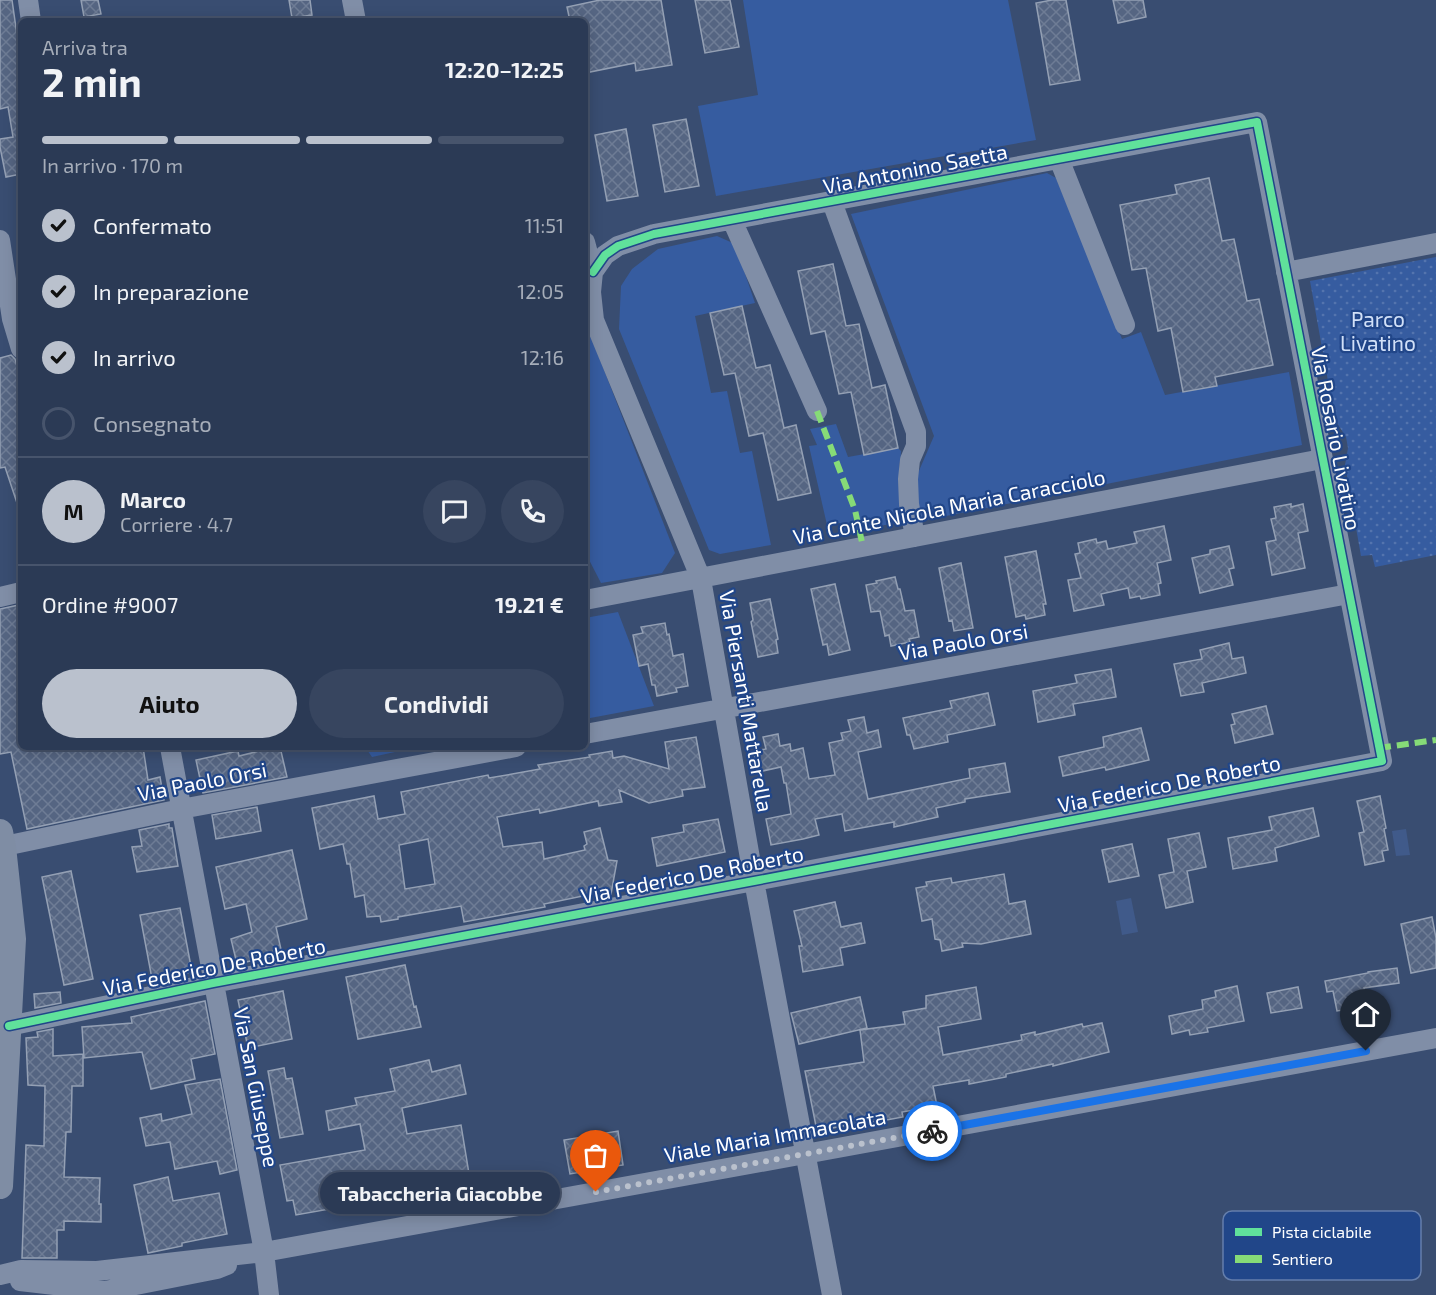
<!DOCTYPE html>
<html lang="it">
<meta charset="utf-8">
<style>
:root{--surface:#2b3a55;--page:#37455f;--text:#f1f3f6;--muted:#a6adb9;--line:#47546c;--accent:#bac1cd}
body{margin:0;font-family:"Exo 2",sans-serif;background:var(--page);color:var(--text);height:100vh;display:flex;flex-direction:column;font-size:22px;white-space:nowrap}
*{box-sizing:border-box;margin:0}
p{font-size:20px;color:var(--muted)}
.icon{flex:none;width:33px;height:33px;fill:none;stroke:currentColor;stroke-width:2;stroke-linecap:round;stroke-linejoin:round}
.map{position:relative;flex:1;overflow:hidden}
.sheet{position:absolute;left:18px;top:18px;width:570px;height:732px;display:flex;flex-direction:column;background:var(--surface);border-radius:9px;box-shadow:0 3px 15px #0003,0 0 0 2px var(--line)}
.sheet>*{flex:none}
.pin{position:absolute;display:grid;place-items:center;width:51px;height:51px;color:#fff;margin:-62px -26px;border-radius:50% 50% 50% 0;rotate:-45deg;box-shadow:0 0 6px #0007}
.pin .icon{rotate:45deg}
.courier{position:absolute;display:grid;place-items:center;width:60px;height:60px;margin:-30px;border:4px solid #1a73e8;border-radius:50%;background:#fff;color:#222;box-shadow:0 2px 8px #0007}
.bubble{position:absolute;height:42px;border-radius:21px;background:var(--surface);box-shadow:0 3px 15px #0003,0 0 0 2px var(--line);font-size:20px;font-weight:700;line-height:42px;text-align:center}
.overview em{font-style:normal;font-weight:700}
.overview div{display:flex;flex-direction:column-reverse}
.overview{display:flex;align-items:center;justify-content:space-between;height:102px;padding:0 24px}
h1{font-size:39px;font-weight:700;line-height:45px}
.bar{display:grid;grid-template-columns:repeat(4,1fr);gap:9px 6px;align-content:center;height:72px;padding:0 24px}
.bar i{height:8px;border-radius:4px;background:var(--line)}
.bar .active{background:var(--accent)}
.bar p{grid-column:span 4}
.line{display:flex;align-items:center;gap:15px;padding:0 24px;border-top:2px solid var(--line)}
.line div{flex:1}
.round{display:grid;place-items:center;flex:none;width:63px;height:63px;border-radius:32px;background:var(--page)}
ol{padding:0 24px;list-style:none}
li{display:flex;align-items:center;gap:18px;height:66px}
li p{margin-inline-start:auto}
li .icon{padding:6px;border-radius:50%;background:var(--accent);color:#111;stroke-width:4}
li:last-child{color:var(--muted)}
li i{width:33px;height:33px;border:3px solid var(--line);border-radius:50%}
.action{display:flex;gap:12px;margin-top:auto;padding:12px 24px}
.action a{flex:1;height:69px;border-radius:36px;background:var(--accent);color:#111;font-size:24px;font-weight:700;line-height:69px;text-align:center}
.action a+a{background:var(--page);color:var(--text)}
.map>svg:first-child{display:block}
.grass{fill:#365ca0}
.park{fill:url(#park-dots)}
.water{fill:#405a8a}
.building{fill:url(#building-cross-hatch);stroke:#94a0b4;stroke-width:1.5;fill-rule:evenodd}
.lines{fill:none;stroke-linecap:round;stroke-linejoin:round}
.minor{stroke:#808ea7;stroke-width:20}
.major{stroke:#7f8da4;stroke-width:26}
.quiet{stroke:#86db77;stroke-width:6;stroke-dasharray:12 6;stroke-linecap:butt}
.cycleway-casing{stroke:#214689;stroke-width:11}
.cycleway{stroke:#60e19b;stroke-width:8}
.done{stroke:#bac1cd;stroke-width:6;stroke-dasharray:0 10.8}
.route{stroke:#1a73e8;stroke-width:8}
.labels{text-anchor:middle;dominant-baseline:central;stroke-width:4.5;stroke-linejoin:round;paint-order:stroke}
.street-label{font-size:21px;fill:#fff;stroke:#214689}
.park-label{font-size:21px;fill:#d1e0f8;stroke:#214689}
.key{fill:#214689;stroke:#647eac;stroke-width:1.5}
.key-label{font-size:16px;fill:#fff}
</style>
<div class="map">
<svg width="1436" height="1295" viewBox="0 0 1436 1295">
<defs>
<pattern id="park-dots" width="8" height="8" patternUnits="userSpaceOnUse" patternTransform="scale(1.5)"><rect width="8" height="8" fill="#365ca0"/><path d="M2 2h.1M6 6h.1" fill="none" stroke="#5474ae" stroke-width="1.8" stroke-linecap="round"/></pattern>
<pattern id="building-cross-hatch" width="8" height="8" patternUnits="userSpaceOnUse" patternTransform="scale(1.5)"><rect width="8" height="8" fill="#556582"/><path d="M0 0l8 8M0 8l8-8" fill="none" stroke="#6e7c95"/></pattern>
</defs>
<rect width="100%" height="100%" fill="#394d71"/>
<path class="grass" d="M 743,0 L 1008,0 L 1036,140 L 716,196 L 698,106 L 758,95 Z
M 1047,173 L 1056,178 L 1122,339 L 1141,332 L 1165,395 L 1289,372 L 1302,445 L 921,521 L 915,490 L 918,473 L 934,436 L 851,214 Z
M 717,236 L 735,244 L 755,303 L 695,316 L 711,393 L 727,391 L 740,453 L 752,451 L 771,545 L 720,554 L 709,550 L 619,329 L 621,286 L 632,269 L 658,249 Z
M 585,321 L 675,553 L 662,573 L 601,583 L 585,552 Z
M 836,424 L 848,457 L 898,448 L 901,451 C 901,458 899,464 899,471 C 899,488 903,505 906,521 L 843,533 L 840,523 L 827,525 L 809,446 L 817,445 L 810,429 Z
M 618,612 L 654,706 L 585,719 L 585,618 Z
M 365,747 L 418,747 L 372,757 Z"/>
<path class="park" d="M 1436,257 L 1436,555 L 1375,567 L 1372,555 L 1361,556 L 1345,465 L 1348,448 L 1346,437 L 1335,420 L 1310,281 Z"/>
<path class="water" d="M 1406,829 L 1410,855 L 1396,856 L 1392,831 Z
M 1131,898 L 1138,932 L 1122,935 L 1116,901 Z"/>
<path class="building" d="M 0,0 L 12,0 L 21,63 L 21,174 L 6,177 L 0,147 L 0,139 L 13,137 L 8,107 L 0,109 Z
M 81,0 L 98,0 L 101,14 L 84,17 Z
M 289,0 L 310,0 L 312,15 L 292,18 Z
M 600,0 L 661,0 L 672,65 L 636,71 L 635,63 L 585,73 L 585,21 L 570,21 L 567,7 Z
M 695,0 L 730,0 L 739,47 L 705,53 Z
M 1052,0 L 1066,0 L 1080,80 L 1050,85 L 1036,3 Z
M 1113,0 L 1143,0 L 1146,17 L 1118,23 Z
M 686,119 L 699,186 L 665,192 L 653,125 Z
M 626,129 L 638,196 L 607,201 L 595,135 Z
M 1209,178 L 1222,241 L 1234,239 L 1247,301 L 1259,299 L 1273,365 L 1215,377 L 1217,386 L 1183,392 L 1171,328 L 1158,331 L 1146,268 L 1132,270 L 1120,205 L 1177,194 L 1175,185 Z
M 833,264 L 846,326 L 859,324 L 872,388 L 885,385 L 898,448 L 864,455 L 851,392 L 839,394 L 825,331 L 811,334 L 798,271 Z
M 742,306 L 756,368 L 770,365 L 784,428 L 796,425 L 811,493 L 778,500 L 763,433 L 749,436 L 735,373 L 724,375 L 710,313 Z
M 11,355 L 15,359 L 21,380 L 21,506 L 18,506 L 5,467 L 0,468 L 0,358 Z
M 1291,504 L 1291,507 L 1303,504 L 1308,531 L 1298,533 L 1305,568 L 1272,575 L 1266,542 L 1276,540 L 1271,519 L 1276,518 L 1274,507 Z
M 1164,526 L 1171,560 L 1157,563 L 1161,583 L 1158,584 L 1160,595 L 1141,599 L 1140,596 L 1130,598 L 1128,588 L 1101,594 L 1104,605 L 1074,611 L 1068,580 L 1081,578 L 1075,554 L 1080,553 L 1078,543 L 1096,539 L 1097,543 L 1106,541 L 1108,549 L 1137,543 L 1134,532 Z
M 1229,546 L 1234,568 L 1229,569 L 1233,585 L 1200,593 L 1192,558 L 1210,554 L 1210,550 Z
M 1036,551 L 1046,604 L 1043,604 L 1045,615 L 1026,619 L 1025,615 L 1016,617 L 1005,557 Z
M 961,563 L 973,628 L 954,631 L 952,620 L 949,621 L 939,568 Z
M 895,577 L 898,589 L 900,589 L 905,611 L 914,610 L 919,637 L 909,639 L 910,642 L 891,646 L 889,635 L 885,636 L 880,611 L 871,612 L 866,585 L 877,583 L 876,581 Z
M 835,584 L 850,650 L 829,655 L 827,644 L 823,645 L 811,589 Z
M 770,599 L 778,639 L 776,640 L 778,653 L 758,657 L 751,622 L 753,620 L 750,603 Z
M 19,605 L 21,612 L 21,747 L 143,747 L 148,780 L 160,777 L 164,800 L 27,829 L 11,752 L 0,754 L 0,609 Z
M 665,623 L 667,635 L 669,634 L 673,656 L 683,654 L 688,686 L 676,688 L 677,692 L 657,696 L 655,685 L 652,685 L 648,664 L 639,666 L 633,635 L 643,633 L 641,627 Z
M 1229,643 L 1232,659 L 1243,657 L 1246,673 L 1202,683 L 1204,692 L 1181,696 L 1174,664 L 1202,659 L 1200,650 Z
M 1111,669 L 1116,697 L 1073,704 L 1075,715 L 1038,722 L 1033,691 L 1077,683 L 1075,675 Z
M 988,693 L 995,725 L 947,735 L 948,742 L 914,749 L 910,735 L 907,735 L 903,718 L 952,708 L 950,701 Z
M 1266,706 L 1273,734 L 1235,743 L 1231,725 L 1235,724 L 1232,714 Z
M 864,717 L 867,733 L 878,730 L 881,747 L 858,752 L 868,799 L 970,778 L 969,769 L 1005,763 L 1010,792 L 965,799 L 965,802 L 936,808 L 938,817 L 894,827 L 894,822 L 845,831 L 842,814 L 815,819 L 819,835 L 803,839 L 771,845 L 766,819 L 791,814 L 786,783 L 784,783 L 781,767 L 758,772 L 754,751 L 766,749 L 763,737 L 778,734 L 780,746 L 790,744 L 791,751 L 803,748 L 809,779 L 835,775 L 829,743 L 843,740 L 841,733 L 851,731 L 848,720 Z
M 1141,728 L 1149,760 L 1106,770 L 1105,767 L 1063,776 L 1059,757 L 1104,747 L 1103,737 Z
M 696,737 L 705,787 L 682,790 L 683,796 L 649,803 L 619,790 L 622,802 L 599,806 L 598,801 L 540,813 L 539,809 L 497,817 L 503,847 L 542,842 L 544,859 L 585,850 L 584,846 L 587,844 L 584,832 L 600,828 L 608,860 L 617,861 L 611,894 L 602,892 L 544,904 L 545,907 L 464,922 L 461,906 L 398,917 L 398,919 L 381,922 L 380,916 L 367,917 L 364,895 L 355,897 L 350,864 L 347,864 L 343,844 L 320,849 L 312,808 L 374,796 L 378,819 L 405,814 L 401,792 L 488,775 L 489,778 L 507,775 L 540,769 L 538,765 L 590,757 L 589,755 L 612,751 L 613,758 L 624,756 L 669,769 L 665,742 ZM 428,839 L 435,884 L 405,889 L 399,845 Z
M 276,747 L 280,747 L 287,777 L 203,793 L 196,760 L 238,751 L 239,756 Z
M 1380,796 L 1386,828 L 1384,829 L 1388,850 L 1382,851 L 1384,861 L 1365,865 L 1359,833 L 1364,832 L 1357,801 Z
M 257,807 L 261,831 L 216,839 L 212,815 Z
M 1313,808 L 1319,836 L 1275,848 L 1277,861 L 1233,869 L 1228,838 L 1272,830 L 1269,817 Z
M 718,819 L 725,852 L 657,866 L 652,838 L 684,832 L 683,825 Z
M 169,824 L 169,828 L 172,828 L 178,866 L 137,872 L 132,847 L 142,846 L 139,830 Z
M 1199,833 L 1206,867 L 1187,871 L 1193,902 L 1166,908 L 1159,875 L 1174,872 L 1168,839 Z
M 1132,844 L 1139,876 L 1109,882 L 1102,850 Z
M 292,850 L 307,919 L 276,927 L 282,954 L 237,964 L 231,939 L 252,932 L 246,904 L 225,909 L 216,867 Z
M 71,871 L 93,979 L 64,985 L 42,877 Z
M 1004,874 L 1009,904 L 1025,901 L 1031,934 L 981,944 L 962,943 L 963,947 L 942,951 L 940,940 L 935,939 L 932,919 L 922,921 L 916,888 L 927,886 L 926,882 L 951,878 L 952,883 Z
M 835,902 L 841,927 L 861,923 L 865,943 L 840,948 L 843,965 L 803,972 L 799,946 L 802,946 L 794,911 Z
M 180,908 L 192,972 L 152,979 L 140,915 Z
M 1432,917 L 1436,938 L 1436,968 L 1411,973 L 1401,924 Z
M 405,965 L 414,1007 L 416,1006 L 421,1027 L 358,1039 L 346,977 Z
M 1397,968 L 1399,983 L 1364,988 L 1368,1006 L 1337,1011 L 1333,991 L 1327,992 L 1325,981 L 1368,973 L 1368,972 Z
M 1237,986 L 1244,1021 L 1207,1028 L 1208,1032 L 1190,1035 L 1189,1030 L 1172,1034 L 1169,1016 L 1203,1009 L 1202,1000 L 1216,997 L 1215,991 Z
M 976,987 L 981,1019 L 938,1027 L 943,1055 L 1022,1040 L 1021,1035 L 1035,1032 L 1035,1035 L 1082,1024 L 1083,1027 L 1102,1023 L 1109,1052 L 1053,1066 L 1053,1064 L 1006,1074 L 1006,1077 L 969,1084 L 969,1080 L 933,1086 L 937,1106 L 902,1112 L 903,1117 L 881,1121 L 863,1123 L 863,1122 L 817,1131 L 805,1071 L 864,1062 L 860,1030 L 905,1024 L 903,1012 L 926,1008 L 926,996 Z
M 1298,987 L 1302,1008 L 1271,1013 L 1267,993 Z
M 283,991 L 292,1039 L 248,1048 L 238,1000 Z
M 60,992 L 61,1003 L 35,1008 L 34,994 Z
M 860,997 L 867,1028 L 799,1044 L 791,1013 Z
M 205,1001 L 215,1054 L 191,1059 L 195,1079 L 151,1089 L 142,1052 L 84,1058 L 82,1027 L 132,1023 L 131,1017 Z
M 53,1029 L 53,1056 L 83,1054 L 83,1086 L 72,1086 L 71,1132 L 66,1132 L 64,1177 L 100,1178 L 99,1204 L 101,1204 L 101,1222 L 64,1221 L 64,1230 L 57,1230 L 57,1258 L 22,1258 L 26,1145 L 44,1146 L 45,1086 L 28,1085 L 26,1038 L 38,1037 L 37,1032 Z
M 429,1060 L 432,1072 L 460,1065 L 466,1094 L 402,1108 L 407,1134 L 461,1125 L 472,1192 L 444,1197 L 442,1191 L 386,1201 L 386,1199 L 296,1215 L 293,1200 L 287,1201 L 280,1165 L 365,1150 L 360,1124 L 329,1130 L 326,1111 L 357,1105 L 355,1098 L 395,1091 L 390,1069 Z
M 284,1068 L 286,1079 L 292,1078 L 303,1134 L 280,1138 L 268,1071 Z
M 220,1079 L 237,1170 L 220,1174 L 217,1161 L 175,1169 L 170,1142 L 146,1146 L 140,1118 L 161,1114 L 162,1121 L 192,1114 L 185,1085 Z
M 618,1131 L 623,1165 L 570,1174 L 564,1140 Z
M 168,1177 L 173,1201 L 219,1193 L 227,1234 L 182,1243 L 182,1246 L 148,1253 L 134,1185 Z"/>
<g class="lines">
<path class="minor" d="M 28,0 L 31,21
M 352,0 L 356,21
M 1059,159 L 1125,325
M 832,202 L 916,432 L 916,446 L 910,460 L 908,479 L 909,504 L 915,537
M 732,220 L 817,411
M 0,240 L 12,319 L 21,349
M 585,242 L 593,272 L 591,292 L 594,320 L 701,579 L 754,881 L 832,1295
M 1286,272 L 1436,243
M 0,597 L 21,592
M 585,600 L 1322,459
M 585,734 L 1349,594
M 170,747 L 264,1252 L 269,1295
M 0,847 L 181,809 L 516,747
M 9,1026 L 213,983 L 754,881 L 1382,761 L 1257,122 L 654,234 L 618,246 L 605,255 L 593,272
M 0,1275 L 21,1270 L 97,1271 L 264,1252 L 805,1154 L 1436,1038
M 20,1281 L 105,1291 L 217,1269 L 227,1265"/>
<path class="major" d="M 0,832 L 3,847 L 13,939 L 0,1186"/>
<path class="quiet" d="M 817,411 L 855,510 L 863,547
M 1379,748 L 1436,740"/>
<defs>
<path id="cycleway" d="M 9,1026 L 213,983 L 754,881 L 1382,761 L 1257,122 L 654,234 L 618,246 L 605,255 L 593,272"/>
</defs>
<use href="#cycleway" class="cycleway-casing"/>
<use href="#cycleway" class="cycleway"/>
</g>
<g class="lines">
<path class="done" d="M 596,1192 L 932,1131"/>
<path class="route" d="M 932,1131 L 1366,1051"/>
</g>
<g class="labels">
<g class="street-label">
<text transform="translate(915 168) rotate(-11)">Via Antonino Saetta</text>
<text transform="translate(1337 438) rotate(79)">Via Rosario Livatino</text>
<text transform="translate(949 506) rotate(-11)">Via Conte Nicola Maria Caracciolo</text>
<text transform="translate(963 641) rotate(-10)">Via Paolo Orsi</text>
<text transform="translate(747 701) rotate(80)">Via Piersanti Mattarella</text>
<text transform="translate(202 781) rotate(-11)">Via Paolo Orsi</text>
<text transform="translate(1169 783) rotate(-11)">Via Federico De Roberto</text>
<text transform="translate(692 874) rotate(-11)">Via Federico De Roberto</text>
<text transform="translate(214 966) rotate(-11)">Via Federico De Roberto</text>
<text transform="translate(257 1087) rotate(79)">Via San Giuseppe</text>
<text transform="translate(775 1135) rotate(-10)">Viale Maria Immacolata</text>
</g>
<g class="park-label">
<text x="1378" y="318">Parco<tspan x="1378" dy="24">Livatino</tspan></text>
</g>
</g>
<rect x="1223" y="1211" width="198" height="69" rx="9" class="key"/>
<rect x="1235" y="1228" width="27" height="8" fill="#60e19b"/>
<rect x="1235" y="1255" width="27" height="8" fill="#86db77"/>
<g class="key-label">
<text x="1272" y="1238">Pista ciclabile</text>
<text x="1272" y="1265">Sentiero</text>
</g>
</svg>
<div class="pin" style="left:596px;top:1192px;background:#ea580c"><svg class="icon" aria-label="bag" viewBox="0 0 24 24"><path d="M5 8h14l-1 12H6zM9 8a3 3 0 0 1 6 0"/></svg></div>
<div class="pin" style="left:1366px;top:1051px;background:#1f2937"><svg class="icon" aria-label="home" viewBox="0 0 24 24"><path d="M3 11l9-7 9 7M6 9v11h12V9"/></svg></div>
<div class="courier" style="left:932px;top:1131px"><svg class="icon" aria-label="bike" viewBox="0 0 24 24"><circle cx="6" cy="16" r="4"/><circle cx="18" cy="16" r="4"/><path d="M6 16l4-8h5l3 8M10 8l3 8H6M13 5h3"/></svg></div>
<div class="bubble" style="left:320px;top:1172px;width:240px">Tabaccheria Giacobbe</div>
<section class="sheet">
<div class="overview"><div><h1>2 min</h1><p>Arriva tra</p></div><em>12:20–12:25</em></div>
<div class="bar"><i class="active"></i><i class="active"></i><i class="active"></i><i></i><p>In arrivo · 170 m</p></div>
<ol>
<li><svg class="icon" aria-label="check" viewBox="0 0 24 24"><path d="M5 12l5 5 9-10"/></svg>Confermato<p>11:51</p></li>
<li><svg class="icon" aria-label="check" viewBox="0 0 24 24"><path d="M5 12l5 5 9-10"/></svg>In preparazione<p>12:05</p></li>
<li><svg class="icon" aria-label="check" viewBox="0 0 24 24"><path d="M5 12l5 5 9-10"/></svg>In arrivo<p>12:16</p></li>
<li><i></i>Consegnato</li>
</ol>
<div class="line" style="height:108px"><b class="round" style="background:var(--accent);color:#111">M</b><div><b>Marco</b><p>Corriere · 4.7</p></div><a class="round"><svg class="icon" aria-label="chat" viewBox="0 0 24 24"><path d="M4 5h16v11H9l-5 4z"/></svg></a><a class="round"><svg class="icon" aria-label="phone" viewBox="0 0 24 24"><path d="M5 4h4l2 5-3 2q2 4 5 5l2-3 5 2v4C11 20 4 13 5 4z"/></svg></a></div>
<div class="line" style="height:78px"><div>Ordine #9007</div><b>19.21 €</b></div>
<div class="action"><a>Aiuto</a><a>Condividi</a></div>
</section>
</div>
